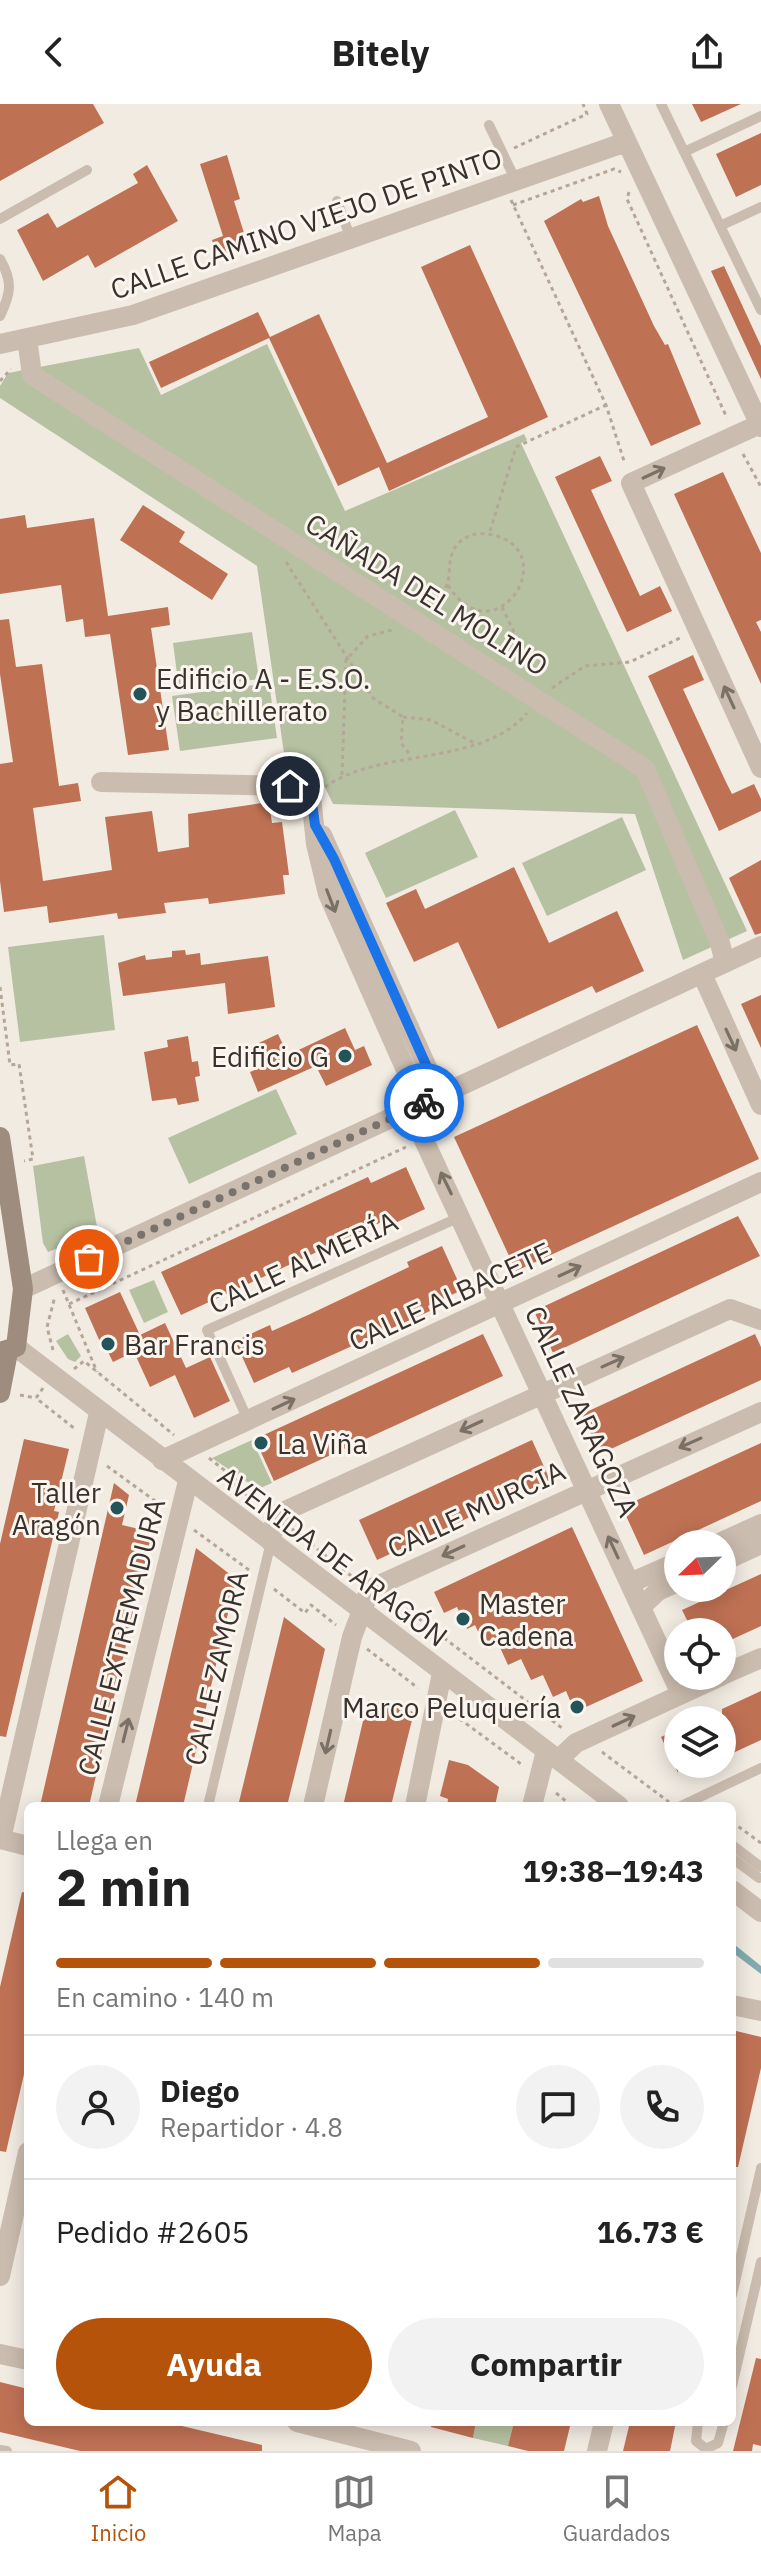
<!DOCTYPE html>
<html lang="es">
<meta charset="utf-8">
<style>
:root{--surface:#fff;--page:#f2f2f2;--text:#222;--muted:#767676;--line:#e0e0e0;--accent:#b45309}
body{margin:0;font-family:"IBM Plex Sans",sans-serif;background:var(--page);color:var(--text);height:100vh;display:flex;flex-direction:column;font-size:30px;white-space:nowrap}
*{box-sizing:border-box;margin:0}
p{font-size:26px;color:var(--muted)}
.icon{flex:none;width:44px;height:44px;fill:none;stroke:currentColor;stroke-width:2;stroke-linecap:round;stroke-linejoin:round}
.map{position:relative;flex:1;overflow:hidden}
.panel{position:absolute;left:24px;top:1698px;width:712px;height:624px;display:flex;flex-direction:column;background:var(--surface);border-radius:12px;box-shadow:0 4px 20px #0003}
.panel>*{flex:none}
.needle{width:52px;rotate:247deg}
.buttons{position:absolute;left:664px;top:1426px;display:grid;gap:16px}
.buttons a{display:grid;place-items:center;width:72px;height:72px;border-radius:50%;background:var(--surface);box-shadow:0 4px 20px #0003;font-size:40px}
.pin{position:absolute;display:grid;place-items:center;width:68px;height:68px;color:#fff;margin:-34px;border:4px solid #fff;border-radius:50%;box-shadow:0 2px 8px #0007}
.courier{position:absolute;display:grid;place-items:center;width:80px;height:80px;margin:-40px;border:6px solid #1a73e8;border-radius:50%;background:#fff;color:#222;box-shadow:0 2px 10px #0007}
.overview em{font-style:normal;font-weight:700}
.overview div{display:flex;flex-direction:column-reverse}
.overview{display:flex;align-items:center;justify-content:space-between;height:136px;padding:0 32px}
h1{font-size:52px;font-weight:700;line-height:60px}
.bar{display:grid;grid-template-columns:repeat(4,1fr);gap:12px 8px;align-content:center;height:96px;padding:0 32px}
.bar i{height:10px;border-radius:6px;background:var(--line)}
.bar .selected{background:var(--accent)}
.bar p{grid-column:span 4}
.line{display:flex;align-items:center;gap:20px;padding:0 32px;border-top:2px solid var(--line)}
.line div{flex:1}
.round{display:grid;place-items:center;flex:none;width:84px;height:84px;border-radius:42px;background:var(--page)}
.cta{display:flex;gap:16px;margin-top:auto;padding:16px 32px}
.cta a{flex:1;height:92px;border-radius:48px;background:var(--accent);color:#fff;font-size:32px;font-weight:700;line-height:92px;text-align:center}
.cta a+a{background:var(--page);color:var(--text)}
header{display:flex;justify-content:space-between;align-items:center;height:104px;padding:0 32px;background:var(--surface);font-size:36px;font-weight:700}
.tab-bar{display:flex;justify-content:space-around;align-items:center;height:112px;border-top:2px solid var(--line);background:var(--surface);font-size:22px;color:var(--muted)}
.tab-bar a{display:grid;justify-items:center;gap:4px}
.tab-bar .selected{color:var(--accent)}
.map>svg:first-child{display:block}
.green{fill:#b6c1a2}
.water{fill:#82abae}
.building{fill:#bf7154}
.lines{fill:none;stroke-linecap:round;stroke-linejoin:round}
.path{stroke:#b6a698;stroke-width:3;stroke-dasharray:4 4;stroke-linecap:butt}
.lane{stroke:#cabcae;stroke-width:10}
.street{stroke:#cabcae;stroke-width:20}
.secondary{stroke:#9e8c7f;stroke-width:20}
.oneway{stroke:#7a7066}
.done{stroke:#7a726c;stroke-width:8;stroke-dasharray:0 14.4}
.route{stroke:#1a73e8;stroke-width:10}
.poi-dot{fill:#235459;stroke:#faf5ef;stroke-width:3}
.labels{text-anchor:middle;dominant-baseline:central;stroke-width:6;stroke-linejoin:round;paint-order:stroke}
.street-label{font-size:28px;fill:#39312c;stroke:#faf5ef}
.poi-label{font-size:28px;fill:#39312c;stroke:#faf5ef;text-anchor:start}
</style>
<header><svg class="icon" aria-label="back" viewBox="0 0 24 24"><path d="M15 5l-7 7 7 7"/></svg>Bitely<svg class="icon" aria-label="share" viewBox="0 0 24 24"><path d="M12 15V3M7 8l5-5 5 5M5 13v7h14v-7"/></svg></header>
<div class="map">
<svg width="761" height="2347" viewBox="0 0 761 2347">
<rect width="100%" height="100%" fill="#f2ebe2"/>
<path class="green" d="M 267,240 L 345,407 L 524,330 L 527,336 L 521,339 L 747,827 L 683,856 L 635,710 L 333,700 L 319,671 L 287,670 L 257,462 L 0,294 L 0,282 L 8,269 L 139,244 L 161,291 Z
M 252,528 L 259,575 L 179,585 L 173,539 Z
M 269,579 L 277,634 L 180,647 L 172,592 Z
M 455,706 L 478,753 L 386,794 L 365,749 Z
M 622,713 L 646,766 L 547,812 L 522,759 Z
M 104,831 L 115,926 L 20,938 L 8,843 Z
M 276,985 L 297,1030 L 189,1080 L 168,1034 Z
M 84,1052 L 98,1128 L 48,1148 L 43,1139 L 33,1062 Z
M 154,1176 L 168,1208 L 144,1219 L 129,1186 Z
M 68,1230 L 81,1252 L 75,1258 L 68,1255 L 56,1237 Z
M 252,1336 L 272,1379 L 258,1385 L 212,1354 Z
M 476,2318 L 514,2318 L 508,2342 L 473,2334 Z"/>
<path class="water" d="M 735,1841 L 761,1862 L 761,1870 L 732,1848 Z"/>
<path class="building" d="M 0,0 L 93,0 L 104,19 L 0,77 Z
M 692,0 L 741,0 L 701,18 Z
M 761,29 L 761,81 L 736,93 L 716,50 Z
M 227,51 L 240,95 L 234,97 L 249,145 L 218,154 L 212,136 L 223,132 L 200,60 Z
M 147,61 L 178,117 L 95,164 L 88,151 L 43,177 L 17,126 L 48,109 L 57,124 L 138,79 L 133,70 Z
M 599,92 L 608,122 L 654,222 L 665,241 L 668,240 L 701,320 L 651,342 L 544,117 L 581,95 L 583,98 Z
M 470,141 L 548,313 L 389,387 L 379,363 L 338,382 L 269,234 L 161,284 L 149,258 L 258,208 L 270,233 L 319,210 L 387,359 L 488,313 L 421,163 Z
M 724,162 L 761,242 L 761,275 L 711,167 Z
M 600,352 L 612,377 L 591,386 L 640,492 L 660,482 L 672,507 L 627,528 L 555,373 Z
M 723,368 L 761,449 L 761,516 L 756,518 L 761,528 L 761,580 L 674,390 Z
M 143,401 L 185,428 L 179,438 L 228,470 L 212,496 L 120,436 Z
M 25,411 L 27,424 L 94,414 L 108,512 L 168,503 L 170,521 L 151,524 L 169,646 L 128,651 L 110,530 L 85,533 L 83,515 L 66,518 L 61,481 L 0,490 L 0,415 Z
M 9,515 L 16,563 L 42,560 L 59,682 L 78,679 L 81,697 L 33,704 L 43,777 L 112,766 L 105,713 L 152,707 L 158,748 L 189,743 L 188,710 L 269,698 L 272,719 L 282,718 L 289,771 L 283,771 L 285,790 L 209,800 L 208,794 L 164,799 L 166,809 L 118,815 L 117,809 L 49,819 L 47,802 L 4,808 L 0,777 L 0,660 L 13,658 L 0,570 L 0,516 Z
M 693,551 L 704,576 L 683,585 L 725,676 L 732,690 L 754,680 L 761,695 L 761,707 L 719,727 L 648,572 Z
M 761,756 L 761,829 L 755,831 L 729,774 Z
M 514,763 L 549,839 L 617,807 L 644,867 L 596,889 L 592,882 L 498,925 L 458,838 L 414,858 L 386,799 L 416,785 L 425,805 Z
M 185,846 L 186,851 L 200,849 L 201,861 L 268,852 L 275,903 L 228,910 L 225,879 L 123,892 L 118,859 L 145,851 L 146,856 L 172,853 L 172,847 Z
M 761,891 L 761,944 L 741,900 Z
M 697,921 L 759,1055 L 516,1167 L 454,1033 Z
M 345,924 L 355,946 L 364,942 L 372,961 L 326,982 L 316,962 L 258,988 L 250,968 L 257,965 L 248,944 L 278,930 L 288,951 Z
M 188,932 L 192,958 L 198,957 L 200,972 L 195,973 L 199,997 L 178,1001 L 176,994 L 152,997 L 144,948 L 168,943 L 167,936 Z
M 406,1063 L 425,1105 L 391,1121 L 388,1115 L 181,1211 L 161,1168 L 368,1073 L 371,1079 Z
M 738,1112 L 760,1152 L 553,1249 L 534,1207 Z
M 442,1142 L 462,1186 L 428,1202 L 430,1207 L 292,1269 L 289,1263 L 254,1279 L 235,1237 L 270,1221 L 272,1227 L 308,1211 L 409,1163 L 407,1158 Z
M 120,1188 L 140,1231 L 165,1219 L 186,1264 L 210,1253 L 230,1297 L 194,1314 L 175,1271 L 150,1283 L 134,1248 L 113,1258 L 108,1248 L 105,1249 L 85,1204 Z
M 483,1230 L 503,1272 L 274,1377 L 255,1335 Z
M 755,1230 L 761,1243 L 761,1276 L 600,1350 L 582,1310 Z
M 24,1335 L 69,1345 L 54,1407 L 59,1408 L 6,1633 L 0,1632 L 0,1440 Z
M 532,1336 L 550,1376 L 377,1456 L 359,1416 Z
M 761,1339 L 761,1397 L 644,1451 L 622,1403 Z
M 114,1379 L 129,1391 L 122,1421 L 152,1428 L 89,1702 L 40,1702 Z
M 572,1423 L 643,1577 L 575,1608 L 566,1587 L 553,1593 L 543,1571 L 531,1576 L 521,1555 L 508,1561 L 498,1539 L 486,1545 L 475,1521 L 467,1525 L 457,1503 L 444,1509 L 434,1488 Z
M 196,1444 L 236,1475 L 183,1702 L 135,1702 Z
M 761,1470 L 761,1522 L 722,1540 L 722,1528 L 693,1528 L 682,1506 Z
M 284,1513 L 325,1545 L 307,1621 L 287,1702 L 238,1702 Z
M 761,1587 L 761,1636 L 722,1654 L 722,1605 Z
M 368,1596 L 414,1608 L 405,1644 L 391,1702 L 343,1702 Z
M 678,1625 L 678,1669 L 661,1633 Z
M 449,1656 L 468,1661 L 499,1683 L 495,1702 L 447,1702 L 448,1695 L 440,1692 Z
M 22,1788 L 28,1789 L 28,1953 L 6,2048 L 0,2047 L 0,1883 Z
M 732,1926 L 761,1933 L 761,1964 L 738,2063 L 732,2063 Z
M 756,2254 L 761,2255 L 761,2342 L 753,2340 L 752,2347 L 733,2347 Z
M 0,2278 L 28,2285 L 28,2318 L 165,2318 L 262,2341 L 262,2347 L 80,2347 L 0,2328 Z
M 432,2318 L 476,2318 L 473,2334 L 431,2323 Z
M 514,2318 L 571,2318 L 564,2347 L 528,2347 L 508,2342 Z
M 630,2318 L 676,2318 L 670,2347 L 623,2347 Z"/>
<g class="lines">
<path class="path" d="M 514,44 L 587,10 L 583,0
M 629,88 L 627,95 L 727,314
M 511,96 L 606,301 L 625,360
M 513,101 L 614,65 L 621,68
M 0,277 L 11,265
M 743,350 L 761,383
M 490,427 L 516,343 L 606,301
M 286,458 L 373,594 L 403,613 L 401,639 L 411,652
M 431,503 C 436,496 446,486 448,478 C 451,461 447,445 465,434 C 474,428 490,429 500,433 C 560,456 492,553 448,481
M 502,503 L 535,572
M 552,584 L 585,562 L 630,558 L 680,534
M 403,613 L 431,616 L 474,639
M 342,671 L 346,556 L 368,532 L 392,526
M 325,683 C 382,643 481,663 527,609
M 0,883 L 10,961 L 19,960 L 33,1055 L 24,1057
M 63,1186 L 97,1268
M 69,1200 L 406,1043
M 53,1246 L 47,1223 L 55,1192
M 74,1265 L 84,1257 L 174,1331
M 43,1284 L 36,1294 L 75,1325
M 20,1291 L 36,1294
M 209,1354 L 238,1377 L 234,1382 L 261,1401
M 107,1362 L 162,1402
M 292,1425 L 355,1475
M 194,1426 L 249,1466
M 274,1485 L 305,1509 L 311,1501 L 336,1521
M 393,1495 L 562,1624
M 367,1545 L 418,1584
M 453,1610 L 521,1660
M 602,1648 L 669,1698
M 556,1689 L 572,1702
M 732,1718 L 761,1739"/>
<path class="lane" d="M 661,0 L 761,206
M 489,21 L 516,77
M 684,48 L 761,12
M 337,97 L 351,135
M 0,115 L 87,66
M 720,122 L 761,103
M 0,155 C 13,178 11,189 0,212
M 248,1316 L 207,1226 L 460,1113
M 208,1702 L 271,1438
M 681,1702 L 761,1664
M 732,1741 L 761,1763
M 732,1754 L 759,1774
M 732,2191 L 761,2064
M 732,2282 L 761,2158
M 698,2318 L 696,2337 L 706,2345 L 718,2339 L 724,2318
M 0,2346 L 7,2347"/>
<path class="street" d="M 609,0 L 761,323
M 27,234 L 32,271 L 645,665 L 720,839 L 725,859
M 0,240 L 133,211 L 626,38
M 760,320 L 631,379 L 761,664
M 101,678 L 290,682 L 311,692 L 316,740 L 328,790 L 421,1000
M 322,731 L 440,992
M 702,870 L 761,1001
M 410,1006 L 681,1590
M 23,1185 L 761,842
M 16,1243 L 619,1702
M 162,1356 L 761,1078
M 271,1438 L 276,1411 L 730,1205 L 761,1216
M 717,1440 L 761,1420
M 722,1458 L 761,1440
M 630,1479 L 678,1458
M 641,1503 L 658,1487 L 678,1478
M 722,1571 L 761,1554
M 558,1656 L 576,1639 L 721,1572
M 108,1702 L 188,1377
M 313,1702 L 352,1533 L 370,1485 L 761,1308
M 415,1702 L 442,1569
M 532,1702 L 546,1647
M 0,1735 L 28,1742
M 1,1735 L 99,1309
M 732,1786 L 761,1808
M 732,1901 L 761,1907
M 0,2172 L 28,2048
M 0,2250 L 28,2256
M 297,2318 L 411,2347
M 597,2347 L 604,2318"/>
<path class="secondary" d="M 0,1033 L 23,1185 L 16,1243 L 0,1248
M 0,1289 L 8,1248"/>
</g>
<defs><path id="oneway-shaft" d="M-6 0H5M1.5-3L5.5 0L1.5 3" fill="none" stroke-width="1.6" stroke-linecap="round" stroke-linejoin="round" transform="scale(2)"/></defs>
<g class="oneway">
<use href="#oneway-shaft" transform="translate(654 369) rotate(-25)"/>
<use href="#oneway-shaft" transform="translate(729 593) rotate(-115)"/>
<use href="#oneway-shaft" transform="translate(331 797) rotate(69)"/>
<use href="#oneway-shaft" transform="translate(731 936) rotate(65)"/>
<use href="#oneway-shaft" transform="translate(446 1079) rotate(-116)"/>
<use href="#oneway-shaft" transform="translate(570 1167) rotate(-25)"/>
<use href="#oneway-shaft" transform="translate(613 1258) rotate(-24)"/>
<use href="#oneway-shaft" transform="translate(284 1300) rotate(-25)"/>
<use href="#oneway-shaft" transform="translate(471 1322) rotate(155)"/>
<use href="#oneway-shaft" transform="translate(690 1339) rotate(156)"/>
<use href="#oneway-shaft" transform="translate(613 1443) rotate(-115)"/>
<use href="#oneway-shaft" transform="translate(453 1447) rotate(155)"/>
<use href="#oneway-shaft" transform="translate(624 1617) rotate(-25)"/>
<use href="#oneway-shaft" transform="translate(126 1626) rotate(-76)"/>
<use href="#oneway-shaft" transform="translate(328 1638) rotate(103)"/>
</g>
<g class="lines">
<path class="done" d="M 89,1155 L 424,999"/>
<path class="route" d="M 290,682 L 311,692 L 315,721 L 334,755 L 440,992 L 424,999"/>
</g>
<g class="poi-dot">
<circle cx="140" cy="590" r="8"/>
<circle cx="345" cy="952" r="8"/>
<circle cx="108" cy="1240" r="8"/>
<circle cx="261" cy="1339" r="8"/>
<circle cx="117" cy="1404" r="8"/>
<circle cx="463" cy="1515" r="8"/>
<circle cx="577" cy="1603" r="8"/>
</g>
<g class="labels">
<g class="street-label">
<text transform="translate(306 119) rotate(-19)">CALLE CAMINO VIEJO DE PINTO</text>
<text transform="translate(427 490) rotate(32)">CAÑADA DEL MOLINO</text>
<text transform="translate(303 1158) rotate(-25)">CALLE ALMERÍA</text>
<text transform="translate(450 1192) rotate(-25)">CALLE ALBACETE</text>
<text transform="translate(582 1307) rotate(65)">CALLE ZARAGOZA</text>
<text transform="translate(476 1405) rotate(-25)">CALLE MURCIA</text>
<text transform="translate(333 1452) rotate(37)">AVENIDA DE ARAGÓN</text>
<text transform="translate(121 1533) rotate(-76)">CALLE EXTREMADURA</text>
<text transform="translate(216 1564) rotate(-77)">CALLE ZAMORA</text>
</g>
<g class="poi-label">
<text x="156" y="574">Edificio A - E.S.O.<tspan x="156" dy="32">y Bachillerato</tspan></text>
<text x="329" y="952" text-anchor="end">Edificio G</text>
<text x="124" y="1240">Bar Francis</text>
<text x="277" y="1339">La Viña</text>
<text x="101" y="1388" text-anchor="end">Taller<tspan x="101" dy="32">Aragón</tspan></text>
<text x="479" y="1499">Master<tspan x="479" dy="32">Cadena</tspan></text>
<text x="561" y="1603" text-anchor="end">Marco Peluquería</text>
</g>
</g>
</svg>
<div class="buttons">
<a><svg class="needle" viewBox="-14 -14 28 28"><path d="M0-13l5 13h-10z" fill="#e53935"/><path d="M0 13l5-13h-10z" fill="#767676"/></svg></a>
<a><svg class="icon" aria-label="locate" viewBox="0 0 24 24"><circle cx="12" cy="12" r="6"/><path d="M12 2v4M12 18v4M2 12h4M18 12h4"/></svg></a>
<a><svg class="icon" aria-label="layers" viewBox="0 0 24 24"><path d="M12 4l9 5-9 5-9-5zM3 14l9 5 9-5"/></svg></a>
</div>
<div class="pin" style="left:89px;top:1155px;background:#ea580c"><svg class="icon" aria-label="bag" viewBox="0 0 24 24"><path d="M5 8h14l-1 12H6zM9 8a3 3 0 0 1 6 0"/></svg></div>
<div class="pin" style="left:290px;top:682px;background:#1f2937"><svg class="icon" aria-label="home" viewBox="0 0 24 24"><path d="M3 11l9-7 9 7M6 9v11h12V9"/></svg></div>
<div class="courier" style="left:424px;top:999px"><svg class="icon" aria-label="bike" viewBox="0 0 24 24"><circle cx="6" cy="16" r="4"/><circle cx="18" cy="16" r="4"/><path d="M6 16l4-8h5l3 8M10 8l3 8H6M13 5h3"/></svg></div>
<section class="panel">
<div class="overview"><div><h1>2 min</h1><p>Llega en</p></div><em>19:38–19:43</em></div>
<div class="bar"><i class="selected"></i><i class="selected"></i><i class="selected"></i><i></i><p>En camino · 140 m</p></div>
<div class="line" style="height:144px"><a class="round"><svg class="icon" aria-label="person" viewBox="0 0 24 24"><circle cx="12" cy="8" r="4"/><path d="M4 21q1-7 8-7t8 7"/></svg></a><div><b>Diego</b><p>Repartidor · 4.8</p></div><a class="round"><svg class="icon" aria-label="chat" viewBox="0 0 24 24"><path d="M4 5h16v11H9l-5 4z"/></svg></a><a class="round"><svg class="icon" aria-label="phone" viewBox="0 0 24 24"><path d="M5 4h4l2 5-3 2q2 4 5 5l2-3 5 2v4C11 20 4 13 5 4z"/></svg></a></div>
<div class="line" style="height:104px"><div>Pedido #2605</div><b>16.73 €</b></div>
<div class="cta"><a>Ayuda</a><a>Compartir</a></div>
</section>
</div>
<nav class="tab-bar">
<a class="selected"><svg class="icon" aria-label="home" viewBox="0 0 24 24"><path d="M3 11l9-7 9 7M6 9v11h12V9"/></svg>Inicio</a>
<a><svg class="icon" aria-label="map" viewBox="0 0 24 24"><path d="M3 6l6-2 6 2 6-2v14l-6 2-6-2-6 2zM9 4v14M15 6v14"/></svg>Mapa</a>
<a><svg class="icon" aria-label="saved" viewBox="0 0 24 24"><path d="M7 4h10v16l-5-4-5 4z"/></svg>Guardados</a>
</nav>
